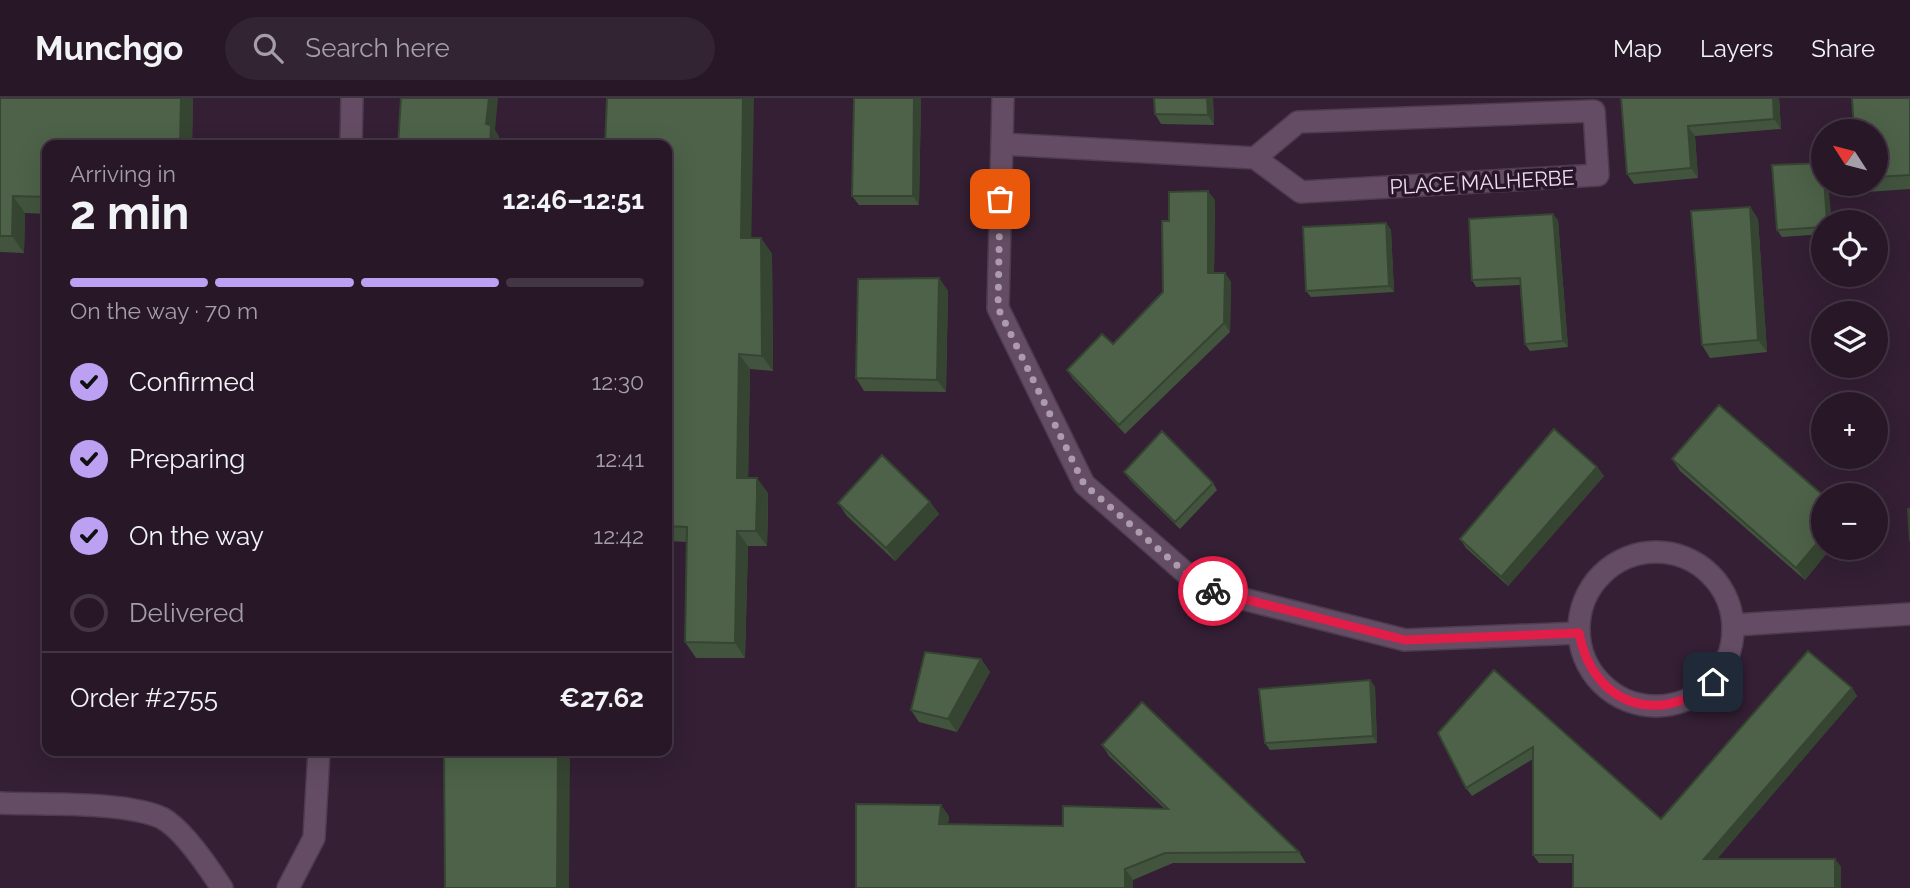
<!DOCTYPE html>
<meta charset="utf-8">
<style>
:root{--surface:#271727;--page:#332433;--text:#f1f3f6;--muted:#a49fa7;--line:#433644;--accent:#bca0f2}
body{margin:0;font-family:Raleway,sans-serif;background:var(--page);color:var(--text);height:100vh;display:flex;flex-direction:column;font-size:26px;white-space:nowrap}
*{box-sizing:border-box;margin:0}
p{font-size:23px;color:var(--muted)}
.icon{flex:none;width:38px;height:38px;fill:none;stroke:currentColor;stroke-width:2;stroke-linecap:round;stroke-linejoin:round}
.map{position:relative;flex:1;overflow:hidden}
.panel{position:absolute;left:42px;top:42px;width:630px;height:616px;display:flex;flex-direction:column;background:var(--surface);border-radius:14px;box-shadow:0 7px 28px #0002,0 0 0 2px var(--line)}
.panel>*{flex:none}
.needle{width:46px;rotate:306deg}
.fabs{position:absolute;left:1811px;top:21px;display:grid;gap:14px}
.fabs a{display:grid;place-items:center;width:77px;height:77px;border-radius:50%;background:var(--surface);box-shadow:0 7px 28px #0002,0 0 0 2px var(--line);font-size:35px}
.pin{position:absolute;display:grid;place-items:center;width:60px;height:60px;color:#fff;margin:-30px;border-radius:14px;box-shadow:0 4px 10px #0006}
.courier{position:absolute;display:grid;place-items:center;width:70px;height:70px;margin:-35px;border:5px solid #e11d48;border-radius:50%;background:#fff;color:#222;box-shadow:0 2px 9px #0007}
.headline em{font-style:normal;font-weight:700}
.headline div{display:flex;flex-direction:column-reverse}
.headline{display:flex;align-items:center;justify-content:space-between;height:119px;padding:0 28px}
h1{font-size:46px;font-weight:700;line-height:52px}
.bar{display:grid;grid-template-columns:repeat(4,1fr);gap:10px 7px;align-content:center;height:84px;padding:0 28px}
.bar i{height:9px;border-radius:5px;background:var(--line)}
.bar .selected{background:var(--accent)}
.bar p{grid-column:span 4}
.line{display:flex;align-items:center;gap:18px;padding:0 28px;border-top:2px solid var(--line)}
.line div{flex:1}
ol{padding:0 28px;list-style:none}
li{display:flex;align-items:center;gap:21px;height:77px}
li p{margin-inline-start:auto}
li .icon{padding:7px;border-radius:50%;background:var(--accent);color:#111;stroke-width:4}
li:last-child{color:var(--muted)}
li i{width:38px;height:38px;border:4px solid var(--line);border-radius:50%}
header{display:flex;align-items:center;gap:42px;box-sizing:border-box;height:98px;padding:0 35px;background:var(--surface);border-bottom:2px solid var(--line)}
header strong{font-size:33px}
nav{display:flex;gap:38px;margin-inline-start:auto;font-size:24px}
.search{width:490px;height:63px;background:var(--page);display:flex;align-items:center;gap:18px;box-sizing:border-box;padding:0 24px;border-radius:38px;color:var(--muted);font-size:26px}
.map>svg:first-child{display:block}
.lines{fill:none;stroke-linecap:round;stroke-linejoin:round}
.minor-casing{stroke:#4d3b4e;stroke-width:24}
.minor{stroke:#644d64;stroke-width:21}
.wall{fill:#42543e}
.shaded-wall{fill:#364532}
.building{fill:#4d6248;stroke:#364532;stroke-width:2}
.done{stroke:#ac9bac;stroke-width:7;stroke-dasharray:0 12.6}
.route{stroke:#e11d48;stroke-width:9}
.labels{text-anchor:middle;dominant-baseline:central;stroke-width:7;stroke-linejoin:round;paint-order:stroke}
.street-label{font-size:21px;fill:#ecdeec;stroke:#2a162a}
</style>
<header>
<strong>Munchgo</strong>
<div class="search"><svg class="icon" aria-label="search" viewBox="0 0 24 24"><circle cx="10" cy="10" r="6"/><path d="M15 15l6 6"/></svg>Search here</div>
<nav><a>Map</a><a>Layers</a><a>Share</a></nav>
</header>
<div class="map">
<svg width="1910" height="790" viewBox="0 0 1910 790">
<rect width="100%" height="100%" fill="#341f34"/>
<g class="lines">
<defs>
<path id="minor" d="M 1003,0 L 998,210 L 1084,386 L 1204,491 L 1405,542 L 1579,535
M 1002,46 L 1255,60 L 1301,94 L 1598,77 L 1594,13 L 1298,24 L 1255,60
M 351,47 L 352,0
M1579 531a77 77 0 1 1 154 0a77 77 0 1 1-154 0Z
M 1734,527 L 1910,516
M 0,705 C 42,707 126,703 162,720 C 183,731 209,770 222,790
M 288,790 L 314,740 L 319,653"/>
</defs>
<use href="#minor" class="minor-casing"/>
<use href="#minor" class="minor"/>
</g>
<path class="wall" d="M 0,0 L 193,0 L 192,47 L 47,47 L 47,116 L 25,115 L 24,155 L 0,154 Z
M 854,0 L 921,0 L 919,107 L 859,107 L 852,98 Z
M 1154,0 L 1213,0 L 1214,27 L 1161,26 L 1155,16 Z
M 1621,0 L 1779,0 L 1781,31 L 1695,38 L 1698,80 L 1634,86 L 1627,76 Z
M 1910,0 L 1910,91 L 1867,94 L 1861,86 L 1876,86 L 1876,33 Z
M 667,47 L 752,140 L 761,140 L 772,156 L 773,273 L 750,271 L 748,380 L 768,395 L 768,415 L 767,448 L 748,448 L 745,560 L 696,560 L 685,544 L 687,444 L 667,443 Z
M 1823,65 L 1824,67 L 1824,136 L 1782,139 L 1777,132 Z
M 1215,102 L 1214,175 L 1225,175 L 1231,184 L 1230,234 L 1125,336 L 1073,281 L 1067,272 L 1113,246 L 1163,194 L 1169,123 Z
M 1750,109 L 1758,121 L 1767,254 L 1710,260 L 1702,247 Z
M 1558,122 L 1568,249 L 1530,253 L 1525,246 L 1520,187 L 1476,189 L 1472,182 Z
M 1386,125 L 1391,132 L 1394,194 L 1311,199 L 1306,193 Z
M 939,180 L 948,193 L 946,294 L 864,293 L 856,280 Z
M 1672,361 L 1824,450 L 1831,450 L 1805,482 L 1680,373 Z
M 1597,369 L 1604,378 L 1508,488 L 1466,450 L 1460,441 Z
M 1124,374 L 1213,385 L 1217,392 L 1180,431 L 1129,381 Z
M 930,404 L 939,416 L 895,463 L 847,418 L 838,405 Z
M 981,561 L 990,574 L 957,634 L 919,624 L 911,612 Z
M 1494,572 L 1661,721 L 1852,590 L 1857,598 L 1717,761 L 1835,761 L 1841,769 L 1841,790 L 1573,765 L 1539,765 L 1533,757 L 1533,661 L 1472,698 L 1466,690 Z
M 1370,582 L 1375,589 L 1377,645 L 1270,652 L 1265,645 Z
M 1102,647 L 1299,754 L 1306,765 L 1173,765 L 1133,782 L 856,790 L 949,718 L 948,727 L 1063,728 L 1165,711 L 1109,658 Z"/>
<path class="shaded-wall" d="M 181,0 L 193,0 L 192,47 L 180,47 Z
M 489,0 L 498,0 L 495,32 L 499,38 L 499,47 L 490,47 L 486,26 Z
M 743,0 L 754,0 L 751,155 L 741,140 Z
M 914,0 L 921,0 L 919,107 L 913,98 Z
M 1207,0 L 1213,0 L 1214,27 L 1208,17 Z
M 1773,0 L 1779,0 L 1781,31 L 1774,21 Z
M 1688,28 L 1695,38 L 1698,80 L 1691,70 Z
M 1824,86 L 1828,86 L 1832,124 L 1827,124 Z
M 1208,93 L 1215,102 L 1214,184 L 1208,175 Z
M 13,98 L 25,115 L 24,155 L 12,138 Z
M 1750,109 L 1758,121 L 1767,254 L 1758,242 Z
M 1553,116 L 1558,122 L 1568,249 L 1563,243 Z
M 1386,125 L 1391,132 L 1394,194 L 1389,188 Z
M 761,140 L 772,156 L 773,273 L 762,258 Z
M 1225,175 L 1231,184 L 1230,234 L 1224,225 Z
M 939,180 L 948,193 L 946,294 L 937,282 Z
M 739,256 L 750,271 L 748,395 L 737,380 Z
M 1597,369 L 1604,378 L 1508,488 L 1501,479 Z
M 757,380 L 768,395 L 767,448 L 756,433 Z
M 930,404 L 939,416 L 895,463 L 886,450 Z
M 737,433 L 748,448 L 745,560 L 735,545 Z
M 1824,437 L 1824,450 L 1831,450 L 1805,482 L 1796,470 Z
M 981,561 L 990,574 L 957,634 L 948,621 Z
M 1370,582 L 1375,589 L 1377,645 L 1373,638 Z
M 1852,590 L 1857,598 L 1710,769 L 1704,761 Z
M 558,653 L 570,653 L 569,790 L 557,790 Z
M 941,707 L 949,718 L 946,737 L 939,726 Z
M 1835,761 L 1841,769 L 1841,790 L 1835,790 Z
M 1125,771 L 1133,782 L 1133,790 L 1125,790 Z"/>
<path class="building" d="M 0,0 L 181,0 L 180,47 L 47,47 L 47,99 L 13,98 L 12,138 L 0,138 Z
M 401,0 L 489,0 L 486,26 L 491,27 L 490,47 L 398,47 Z
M 607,0 L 743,0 L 741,140 L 761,140 L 762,258 L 739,256 L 737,380 L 757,380 L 757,399 L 756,433 L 737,433 L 735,545 L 685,544 L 687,429 L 667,428 L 667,47 L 605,47 Z
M 854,0 L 914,0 L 913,98 L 852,98 Z
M 1154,0 L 1207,0 L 1208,17 L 1155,16 Z
M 1621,0 L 1773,0 L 1774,21 L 1688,28 L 1691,70 L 1627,76 Z
M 1852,0 L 1910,0 L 1910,77 L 1876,79 L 1876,33 L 1854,33 Z
M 1823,65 L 1827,124 L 1824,124 L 1824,129 L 1777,132 L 1772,67 Z
M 1208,93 L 1208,175 L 1225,175 L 1224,225 L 1119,327 L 1067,272 L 1102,236 L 1113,246 L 1163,194 L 1162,123 L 1169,123 L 1169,94 Z
M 1750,109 L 1758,242 L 1702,247 L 1691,113 Z
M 1553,116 L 1563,243 L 1525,246 L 1520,180 L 1472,182 L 1469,121 Z
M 1386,125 L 1389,188 L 1306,193 L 1303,129 Z
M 939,180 L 937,282 L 856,280 L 858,181 Z
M 1719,307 L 1824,398 L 1824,437 L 1796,470 L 1672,361 Z
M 1554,331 L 1597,369 L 1501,479 L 1460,441 Z
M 1162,333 L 1213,385 L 1175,424 L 1124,374 Z
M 882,357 L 930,404 L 886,450 L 838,405 Z
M 1908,411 L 1910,411 L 1910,443 Z
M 1808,553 L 1852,590 L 1704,761 L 1835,761 L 1835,790 L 1573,790 L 1573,757 L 1533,757 L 1533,649 L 1466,690 L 1438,635 L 1494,572 L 1661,721 Z
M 925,554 L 981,561 L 948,621 L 911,612 Z
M 1370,582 L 1373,638 L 1265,645 L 1259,591 Z
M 1142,604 L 1299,754 L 1165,755 L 1125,771 L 1125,790 L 856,790 L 856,706 L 941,707 L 939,726 L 1063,728 L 1063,708 L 1168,711 L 1102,647 Z
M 444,653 L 558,653 L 557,790 L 445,790 Z"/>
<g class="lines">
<path class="done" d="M 1000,101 L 998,210 L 1084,386 L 1204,491 L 1213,493"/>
<path class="route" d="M 1213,493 L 1405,542 L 1579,535 C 1592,605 1657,630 1713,584"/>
</g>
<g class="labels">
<g class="street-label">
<text transform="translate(1482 84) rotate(-3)">PLACE MALHERBE</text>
</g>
</g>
</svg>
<div class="fabs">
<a><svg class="needle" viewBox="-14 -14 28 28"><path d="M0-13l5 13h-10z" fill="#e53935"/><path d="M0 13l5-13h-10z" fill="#a49fa7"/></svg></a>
<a><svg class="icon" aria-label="locate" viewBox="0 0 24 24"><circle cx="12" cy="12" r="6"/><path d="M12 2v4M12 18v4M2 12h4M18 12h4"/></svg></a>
<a><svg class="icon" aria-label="layers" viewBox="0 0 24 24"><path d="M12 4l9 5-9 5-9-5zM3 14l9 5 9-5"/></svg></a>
<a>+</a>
<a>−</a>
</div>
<div class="pin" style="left:1000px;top:101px;background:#ea580c"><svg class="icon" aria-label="bag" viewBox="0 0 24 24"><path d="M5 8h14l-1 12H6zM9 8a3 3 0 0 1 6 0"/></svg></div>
<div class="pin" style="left:1713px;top:584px;background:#1f2937"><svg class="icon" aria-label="home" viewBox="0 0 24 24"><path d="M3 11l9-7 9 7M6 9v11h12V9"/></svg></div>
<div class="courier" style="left:1213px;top:493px"><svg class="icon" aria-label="bike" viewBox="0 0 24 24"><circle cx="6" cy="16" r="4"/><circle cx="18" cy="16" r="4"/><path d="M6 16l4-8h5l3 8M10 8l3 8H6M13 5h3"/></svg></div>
<section class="panel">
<div class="headline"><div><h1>2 min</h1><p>Arriving in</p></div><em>12:46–12:51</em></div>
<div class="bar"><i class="selected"></i><i class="selected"></i><i class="selected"></i><i></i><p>On the way · 70 m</p></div>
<ol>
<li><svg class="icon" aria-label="check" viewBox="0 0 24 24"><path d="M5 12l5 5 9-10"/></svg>Confirmed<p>12:30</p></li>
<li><svg class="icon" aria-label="check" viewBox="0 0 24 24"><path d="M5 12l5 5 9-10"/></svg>Preparing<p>12:41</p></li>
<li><svg class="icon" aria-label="check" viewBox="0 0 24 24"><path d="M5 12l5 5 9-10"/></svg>On the way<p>12:42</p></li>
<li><i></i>Delivered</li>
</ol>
<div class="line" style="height:91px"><div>Order #2755</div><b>€27.62</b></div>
</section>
</div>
